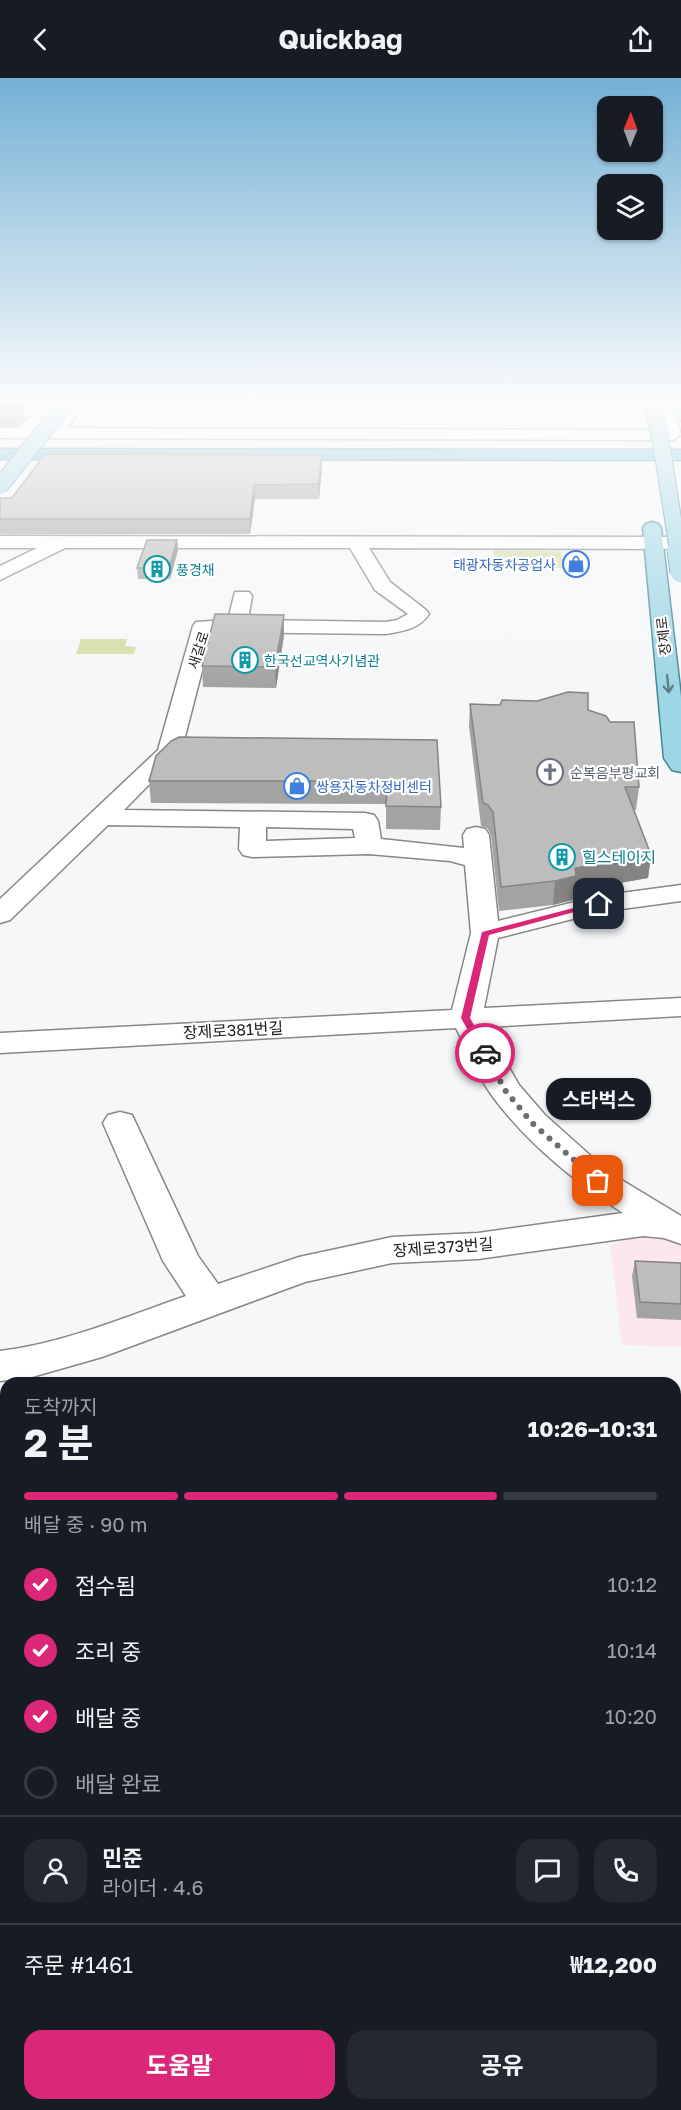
<!DOCTYPE html>
<html lang="ko">
<meta charset="utf-8">
<style>
:root{--surface:#171b24;--page:#242831;--text:#f1f3f6;--muted:#9ea1a6;--line:#363941;--accent:#db2777}
body{margin:0;font-family:"Golos Text","Noto Sans KR",sans-serif;background:var(--page);color:var(--text);height:100vh;display:flex;flex-direction:column;font-size:22px;white-space:nowrap}
*{box-sizing:border-box;margin:0}
p{font-size:20px;color:var(--muted)}
.icon{flex:none;width:33px;height:33px;fill:none;stroke:currentColor;stroke-width:2;stroke-linecap:round;stroke-linejoin:round}
.map{position:relative;flex:1;overflow:hidden}
.side{position:absolute;left:0px;top:1299px;width:681px;height:734px;display:flex;flex-direction:column;background:var(--surface);border-radius:18px 18px 0 0;box-shadow:0 2px 4px #0004}
.side>*{flex:none}
.needle{width:39px;rotate:1deg}
.controls{position:absolute;left:597px;top:18px;display:grid;gap:12px}
.controls a{display:grid;place-items:center;width:66px;height:66px;border-radius:12px;background:var(--surface);box-shadow:0 2px 4px #0004;font-size:30px}
.pin{position:absolute;display:grid;place-items:center;width:51px;height:51px;color:#fff;margin:-26px;border-radius:12px;box-shadow:0 3px 9px #0006}
.courier{position:absolute;display:grid;place-items:center;width:60px;height:60px;margin:-30px;border:4px solid #db2777;border-radius:50%;background:#fff;color:#222;box-shadow:0 2px 8px #0007}
.bubble{position:absolute;height:42px;border-radius:18px;background:var(--surface);box-shadow:0 2px 4px #0004;font-size:20px;font-weight:700;line-height:42px;text-align:center}
.headline em{font-style:normal;font-weight:700}
.headline div{display:flex;flex-direction:column-reverse}
.headline{display:flex;align-items:center;justify-content:space-between;height:102px;padding:0 24px}
h1{font-size:39px;font-weight:700;line-height:45px}
.bar{display:grid;grid-template-columns:repeat(4,1fr);gap:9px 6px;align-content:center;height:72px;padding:0 24px}
.bar i{height:8px;border-radius:4px;background:var(--line)}
.bar .selected{background:var(--accent)}
.bar p{grid-column:span 4}
.line{display:flex;align-items:center;gap:15px;padding:0 24px;border-top:2px solid var(--line)}
.line div{flex:1}
.round{display:grid;place-items:center;flex:none;width:63px;height:63px;border-radius:18px;background:var(--page)}
ol{padding:0 24px;list-style:none}
li{display:flex;align-items:center;gap:18px;height:66px}
li p{margin-inline-start:auto}
li .icon{padding:6px;border-radius:50%;background:var(--accent);color:#fff;stroke-width:4}
li:last-child{color:var(--muted)}
li i{width:33px;height:33px;border:3px solid var(--line);border-radius:50%}
.primary-button{display:flex;gap:12px;margin-top:auto;padding:12px 24px}
.primary-button a{flex:1;height:69px;border-radius:18px;background:var(--accent);color:#fff;font-size:24px;font-weight:700;line-height:69px;text-align:center}
.primary-button a+a{background:var(--page);color:var(--text)}
header{display:flex;justify-content:space-between;align-items:center;height:78px;padding:0 24px;background:var(--surface);font-size:27px;font-weight:700}
.map>svg:first-child{display:block}
.commercial{fill:#fce7ec}
.green{fill:#d5dca6}
.lines{fill:none;stroke-linecap:round;stroke-linejoin:round}
.minor-casing{stroke:#868789;stroke-width:3}
.major-casing{stroke:#478595;stroke-width:3}
.highway-casing{stroke:#478595;stroke-width:3}
.minor{fill:#fff;fill-rule:evenodd}
.major{fill:#9dd6e4;fill-rule:evenodd}
.highway{fill:#5bbbd2;fill-rule:evenodd}
.major-bridge-far1-casing{stroke:#478595;stroke-width:18;stroke-linecap:butt}
.major-bridge-casing{stroke:#478595;stroke-width:23;stroke-linecap:butt}
.major-bridge-far1{stroke:#9dd6e4;stroke-width:16}
.major-bridge{stroke:#9dd6e4;stroke-width:21}
.wall{fill:#a3a3a1}
.shaded-wall{fill:#858483}
.building{fill:#bebdbb;stroke:#858483;stroke-width:1.5}
.oneway{stroke:#607c84}
.route{fill:#db2777}
.done{stroke:#6c6d6e;stroke-width:6;stroke-dasharray:0 10.8}
.labels{text-anchor:middle;dominant-baseline:central;stroke-width:4.5;stroke-linejoin:round;paint-order:stroke}
.far-shop-label{font-size:14px;fill:#366cbe;stroke:#fff;text-anchor:end}
.far-culture-label{font-size:14px;fill:#0d838f;stroke:#fff;text-anchor:start}
.far-street-label{font-size:14px;fill:#222223;stroke:#fff}
.far-worship-label{font-size:14px;fill:#5b616d;stroke:#fff;text-anchor:start}
.culture-label{font-size:16px;fill:#0d838f;stroke:#fff;text-anchor:start}
.street-label{font-size:16px;fill:#222223;stroke:#fff}
</style>
<header><svg class="icon" aria-label="back" viewBox="0 0 24 24"><path d="M15 5l-7 7 7 7"/></svg>Quickbag<svg class="icon" aria-label="share" viewBox="0 0 24 24"><path d="M12 15V3M7 8l5-5 5 5M5 13v7h14v-7"/></svg></header>
<div class="map">
<svg width="681" height="2032" viewBox="0 0 681 2032">
<rect width="100%" height="100%" fill="#f6f7f9"/>
<path class="commercial" d="M 650,1156 L 681,1161 L 681,1269 L 622,1267 L 610,1168 L 625,1161 Z"/>
<path class="green" d="M 493,472 L 561,473 L 563,490 L 496,490 Z
M 81,561 L 127,561 L 125,568 L 136,569 L 134,576 L 76,576 Z"/>
<g class="lines">
<defs>
<path id="minor" d="M 43,323 L 58,323 L 36,350 L 50,350 L 72,323 L 87,323 L 67,350 L 664,352 L 656,323 L 672,323 L 681,357 L 673,362 L 0,360 L 0,350 L 20,350 Z
M 0,458 L 681,459 L 681,471 L 369,470 L 390,504 L 426,532 L 429,536 C 419,551 404,553 386,556 L 212,554 L 181,674 L 124,732 L 365,735 L 374,737 L 378,743 L 381,761 L 464,770 L 463,757 L 467,751 L 476,749 L 485,751 L 489,757 L 498,843 L 599,818 L 681,807 L 681,823 L 600,834 L 498,860 L 484,930 L 681,920 L 681,938 L 486,949 L 519,1007 L 545,1037 L 610,1095 L 681,1138 L 681,1166 L 664,1160 L 643,1158 L 478,1181 L 392,1185 L 305,1204 L 102,1279 L 32,1299 L 0,1303 L 0,1273 C 65,1265 125,1239 186,1218 L 163,1183 L 103,1045 L 108,1037 L 120,1034 L 132,1037 L 198,1178 L 218,1206 L 299,1179 L 392,1159 L 478,1155 L 623,1135 C 575,1104 528,1066 493,1019 C 478,999 468,973 456,950 L 0,975 L 0,955 L 452,932 L 471,855 L 465,787 L 450,783 L 369,776 L 252,779 L 243,777 L 239,771 L 240,749 L 108,747 L 10,842 L 0,845 L 0,821 L 158,672 L 193,548 L 196,544 L 228,542 L 235,514 L 249,514 L 252,518 L 248,542 L 386,544 L 397,542 L 408,536 L 375,512 L 350,470 L 65,470 L 0,502 L 0,488 L 37,470 L 0,470 ZM 266,749 L 353,751 L 355,760 L 266,763 Z
M 681,1358 L 681,1392 L 675,1394 L 675,1360 Z
M 6,1617 L 6,1663 L 0,1665 L 0,1619 Z"/>
<path id="major" d="M 669,323 L 681,323 L 681,343 L 673,338 Z
M 652,444 L 658,446 L 661,450 L 681,619 L 681,694 L 672,692 L 664,680 L 643,450 L 646,446 Z
M 0,1831 L 6,1831 L 6,1885 L 0,1885 Z
M 675,1904 L 681,1905 L 681,1961 L 675,1960 Z"/>
<path id="highway" d="M 0,371 L 681,372 L 681,382 L 0,381 Z"/>
</defs>
<use href="#minor" class="minor-casing"/>
<use href="#major" class="major-casing"/>
<use href="#highway" class="highway-casing"/>
<use href="#minor" class="minor"/>
<use href="#major" class="major"/>
<use href="#highway" class="highway"/>
<defs>
<path id="major-bridge-far1" d="M 652,323 L 662,370 L 678,473
M 0,408 L 68,323"/>
<path id="major-bridge" d="M 678,472 L 681,494"/>
</defs>
<use href="#major-bridge-far1" class="major-bridge-far1-casing"/>
<use href="#major-bridge" class="major-bridge-casing"/>
<use href="#major-bridge-far1" class="major-bridge-far1"/>
<use href="#major-bridge" class="major-bridge"/>
</g>
<path class="wall" d="M 322,391 L 319,421 L 255,421 L 250,456 L 2,456 L 0,455 L 0,420 L 12,420 Z
M 177,462 L 178,472 L 170,501 L 138,501 L 137,490 Z
M 284,537 L 284,557 L 276,610 L 203,609 L 202,588 Z
M 470,626 L 588,632 L 639,709 L 636,732 L 634,732 L 651,777 L 648,800 L 574,813 L 573,822 L 553,827 L 499,833 L 491,757 L 487,750 L 481,748 L 469,648 Z
M 437,662 L 441,729 L 440,752 L 386,751 L 386,726 L 151,725 L 149,703 Z
M 635,1183 L 681,1185 L 681,1242 L 637,1240 L 632,1198 Z"/>
<path class="shaded-wall" d="M 7,323 L 23,323 L 25,341 L 19,348 L 0,349 L 0,324 Z
M 322,377 L 322,391 L 319,421 L 318,406 Z
M 254,407 L 255,421 L 250,456 L 250,441 Z
M 177,462 L 178,472 L 170,501 L 169,490 Z
M 284,537 L 284,557 L 276,610 L 275,589 Z
M 651,777 L 648,800 L 574,813 L 573,822 L 553,827 L 555,803 L 575,790 Z"/>
<path class="building" d="M 45,376 L 322,377 L 318,406 L 254,407 L 250,441 L 0,441 L 0,420 L 12,420 Z
M 147,462 L 177,462 L 169,490 L 137,490 Z
M 215,536 L 284,537 L 275,589 L 202,588 Z
M 568,614 L 588,615 L 588,632 L 606,638 L 610,644 L 634,644 L 639,709 L 625,709 L 651,777 L 575,790 L 576,798 L 555,803 L 501,809 L 493,734 L 488,727 L 483,725 L 470,626 L 500,627 L 502,622 L 537,623 Z
M 179,659 L 437,662 L 441,729 L 386,728 L 387,703 L 149,703 L 156,678 L 171,663 Z
M 635,1183 L 681,1185 L 681,1226 L 640,1224 Z
M 0,1966 L 6,1967 L 6,2026 L 300,2026 L 300,2032 L 0,2032 Z"/>
<defs><path id="oneway-shaft" d="M-6 0H5M1.5-3L5.5 0L1.5 3" fill="none" stroke-width="1.6" stroke-linecap="round" stroke-linejoin="round" transform="scale(1.5)"/></defs>
<use class="oneway" href="#oneway-shaft" transform="translate(668 606) rotate(84)"/>
<linearGradient id="sky" x2="0" y2="1"><stop stop-color="#73b0d4"/><stop offset="0.53" stop-color="#fbfbfc"/><stop offset="1" stop-color="#fbfbfc" stop-opacity="0"/></linearGradient>
<rect width="681" height="608" fill="url(#sky)"/>
<path class="route" d="M 596,824 L 604,826 L 489,857 L 470,940 L 490,975 L 482,977 L 461,940 L 482,854 Z"/>
<g class="lines">
<path class="done" d="M 485,975 L 505,1012 L 532,1045 L 598,1103"/>
</g>
<defs>
<symbol id="shop-ring" viewBox="-11 -11 22 22"><circle r="9.5" fill="#fff" stroke="#3f7fe0" stroke-width="1.5"/><path d="M-5-2.5h2.3a2.7 3.5 0 0 1 5.4 0H5L5.5 6h-11ZM-1.5-2.5h3a1.5 2.3 0 0 0-3 0Z" fill="#3f7fe0"/></symbol>
<symbol id="building-ring" viewBox="-11 -11 22 22"><circle r="9.5" fill="#fff" stroke="#0f9aa8" stroke-width="1.5"/><path d="M-4-6H4V6H1V3H-1V6H-4ZM-2.5-4.3h1.7v1.8h-1.7ZM.8-4.3h1.7v1.8H.8ZM-2.5-1h1.7V.8h-1.7ZM.8-1h1.7V.8H.8Z" fill="#0f9aa8"/></symbol>
<symbol id="church-ring" viewBox="-11 -11 22 22"><circle r="9.5" fill="#fff" stroke="#6b7280" stroke-width="1.5"/><path d="M-1.2-6h2.4v3.5h3.3v2.4h-3.3V6h-2.4V-.1h-3.3v-2.4h3.3Z" fill="#6b7280"/></symbol>
</defs>
<g fill-rule="evenodd">
<use href="#shop-ring" x="561" y="471" width="30" height="30"/>
<use href="#building-ring" x="142" y="476" width="30" height="30"/>
<use href="#building-ring" x="230" y="567" width="30" height="30"/>
<use href="#church-ring" x="535" y="679" width="30" height="30"/>
<use href="#shop-ring" x="282" y="693" width="30" height="30"/>
<use href="#building-ring" x="547" y="764" width="30" height="30"/>
</g>
<g class="labels">
<g class="far-shop-label">
<text x="556" y="486">태광자동차공업사</text>
<text x="316" y="708" text-anchor="start">쌍용자동차정비센터</text>
</g>
<g class="far-culture-label">
<text x="176" y="491">풍경채</text>
<text x="264" y="582">한국선교역사기념관</text>
</g>
<g class="far-street-label">
<text transform="translate(663 558) rotate(-96)">장제로</text>
<text transform="translate(198 572) rotate(-72)">새갈로</text>
</g>
<g class="far-worship-label">
<text x="570" y="694">순복음부평교회</text>
</g>
<g class="culture-label">
<text x="582" y="779">힐스테이지</text>
</g>
<g class="street-label">
<text transform="translate(233 952) rotate(-3)">장제로381번길</text>
<text transform="translate(443 1169) rotate(-4)">장제로373번길</text>
</g>
</g>
</svg>
<div class="controls">
<a><svg class="needle" viewBox="-14 -14 28 28"><path d="M0-13l5 13h-10z" fill="#e53935"/><path d="M0 13l5-13h-10z" fill="#9ea1a6"/></svg></a>
<a><svg class="icon" aria-label="layers" viewBox="0 0 24 24"><path d="M12 4l9 5-9 5-9-5zM3 14l9 5 9-5"/></svg></a>
</div>
<div class="pin" style="left:598px;top:1103px;background:#ea580c"><svg class="icon" aria-label="bag" viewBox="0 0 24 24"><path d="M5 8h14l-1 12H6zM9 8a3 3 0 0 1 6 0"/></svg></div>
<div class="pin" style="left:599px;top:826px;background:#1f2937"><svg class="icon" aria-label="home" viewBox="0 0 24 24"><path d="M3 11l9-7 9 7M6 9v11h12V9"/></svg></div>
<div class="courier" style="left:485px;top:975px"><svg class="icon" aria-label="car" viewBox="0 0 24 24"><path d="M5 17H2v-5l4-1 3-4h7l3 4 3 1v5h-3M9 17h6M6 11h13"/><circle cx="7" cy="17" r="2"/><circle cx="17" cy="17" r="2"/></svg></div>
<div class="bubble" style="left:546px;top:1000px;width:105px">스타벅스</div>
<section class="side">
<div class="headline"><div><h1>2 분</h1><p>도착까지</p></div><em>10:26–10:31</em></div>
<div class="bar"><i class="selected"></i><i class="selected"></i><i class="selected"></i><i></i><p>배달 중 · 90 m</p></div>
<ol>
<li><svg class="icon" aria-label="check" viewBox="0 0 24 24"><path d="M5 12l5 5 9-10"/></svg>접수됨<p>10:12</p></li>
<li><svg class="icon" aria-label="check" viewBox="0 0 24 24"><path d="M5 12l5 5 9-10"/></svg>조리 중<p>10:14</p></li>
<li><svg class="icon" aria-label="check" viewBox="0 0 24 24"><path d="M5 12l5 5 9-10"/></svg>배달 중<p>10:20</p></li>
<li><i></i>배달 완료</li>
</ol>
<div class="line" style="height:108px"><a class="round"><svg class="icon" aria-label="person" viewBox="0 0 24 24"><circle cx="12" cy="8" r="4"/><path d="M4 21q1-7 8-7t8 7"/></svg></a><div><b>민준</b><p>라이더 · 4.6</p></div><a class="round"><svg class="icon" aria-label="chat" viewBox="0 0 24 24"><path d="M4 5h16v11H9l-5 4z"/></svg></a><a class="round"><svg class="icon" aria-label="phone" viewBox="0 0 24 24"><path d="M5 4h4l2 5-3 2q2 4 5 5l2-3 5 2v4C11 20 4 13 5 4z"/></svg></a></div>
<div class="line" style="height:78px"><div>주문 #1461</div><b>₩12,200</b></div>
<div class="primary-button"><a>도움말</a><a>공유</a></div>
</section>
</div>
